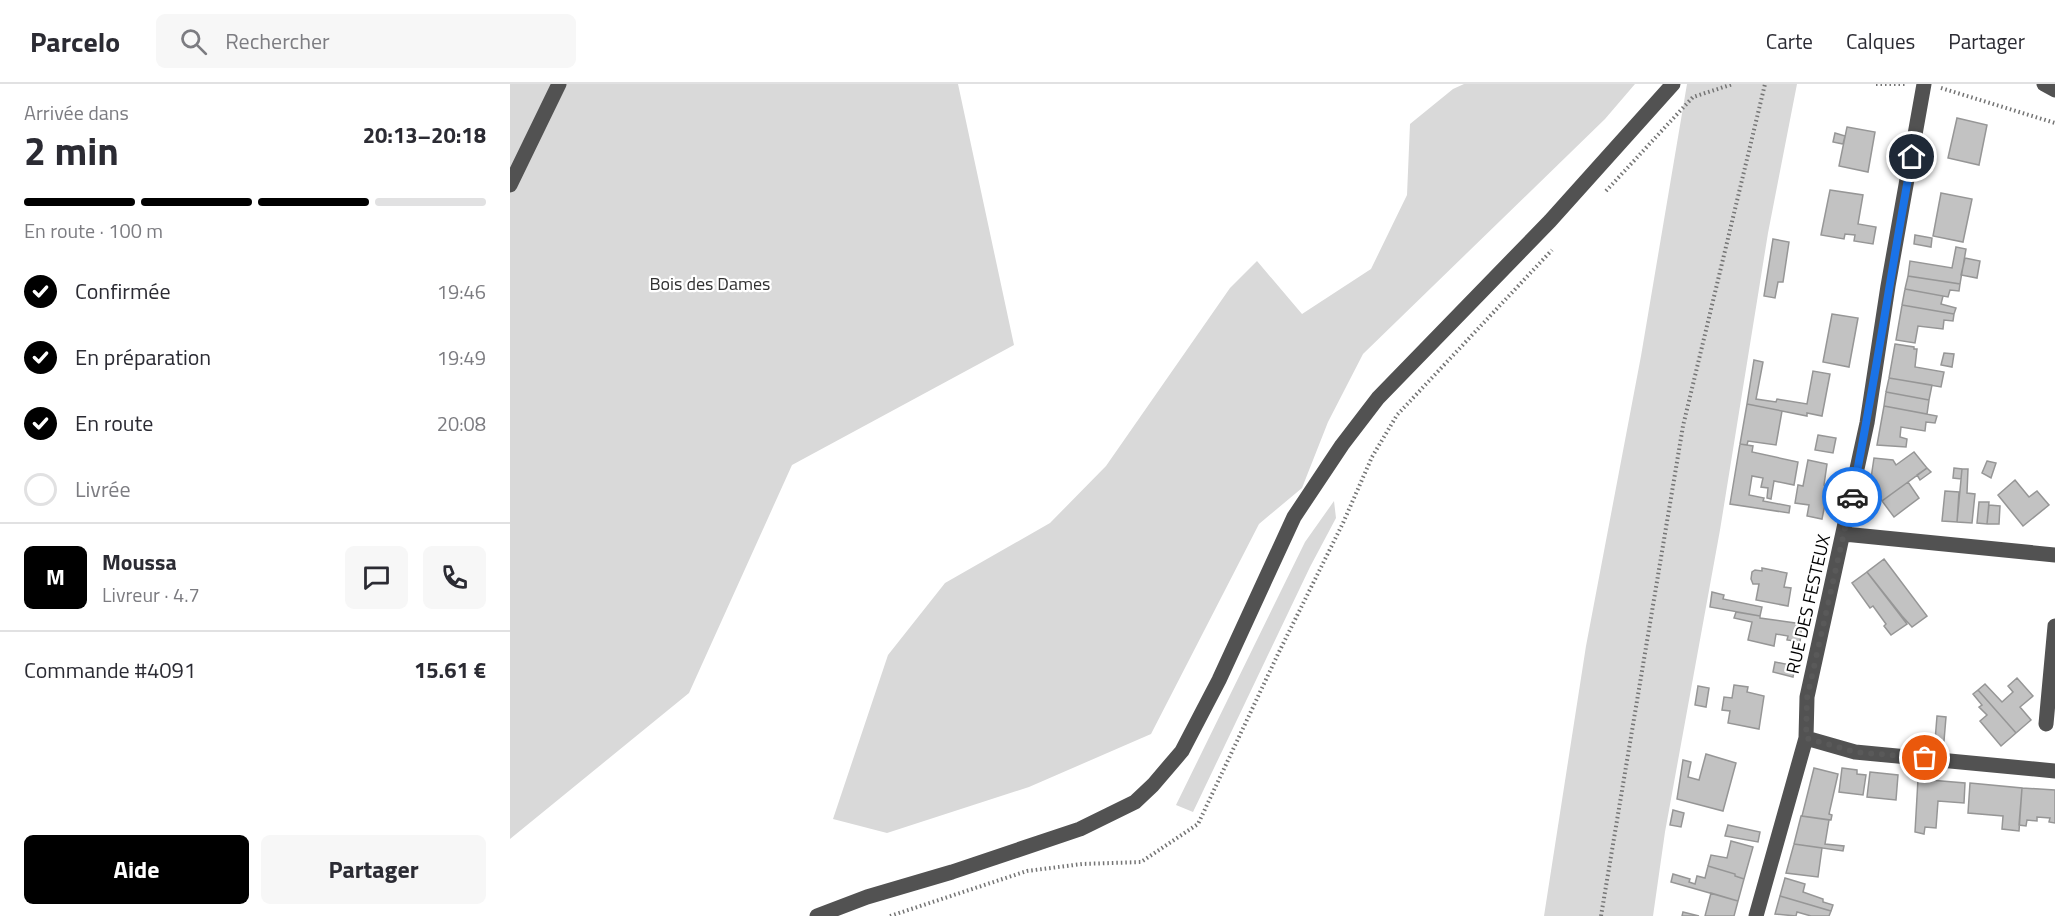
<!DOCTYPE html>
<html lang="fr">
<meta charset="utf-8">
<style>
:root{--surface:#fff;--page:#f7f7f7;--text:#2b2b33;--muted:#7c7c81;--line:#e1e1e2;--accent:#000}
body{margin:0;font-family:"Titillium Web",sans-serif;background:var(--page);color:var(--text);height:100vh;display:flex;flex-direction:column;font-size:22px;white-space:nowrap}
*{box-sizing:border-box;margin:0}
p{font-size:20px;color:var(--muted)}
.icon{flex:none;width:33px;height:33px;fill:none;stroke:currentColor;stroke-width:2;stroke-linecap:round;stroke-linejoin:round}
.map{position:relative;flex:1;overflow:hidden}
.side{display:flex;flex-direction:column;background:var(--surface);width:510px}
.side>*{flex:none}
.pin{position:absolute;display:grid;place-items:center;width:51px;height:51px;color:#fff;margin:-26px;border:3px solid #fff;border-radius:50%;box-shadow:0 2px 6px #0007}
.courier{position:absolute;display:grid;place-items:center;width:60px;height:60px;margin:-30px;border:4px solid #1a73e8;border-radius:50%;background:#fff;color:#222;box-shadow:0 2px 8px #0007}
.overview em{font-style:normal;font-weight:700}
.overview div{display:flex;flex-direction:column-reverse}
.overview{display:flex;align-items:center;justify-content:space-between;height:102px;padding:0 24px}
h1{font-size:39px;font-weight:700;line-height:45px}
.bar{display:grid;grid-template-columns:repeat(4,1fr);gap:9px 6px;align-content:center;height:72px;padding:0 24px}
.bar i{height:8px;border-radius:4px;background:var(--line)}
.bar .current{background:var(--accent)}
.bar p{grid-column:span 4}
.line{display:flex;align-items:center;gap:15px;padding:0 24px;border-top:2px solid var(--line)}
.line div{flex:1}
.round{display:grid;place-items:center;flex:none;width:63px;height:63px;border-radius:9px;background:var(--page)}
ol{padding:0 24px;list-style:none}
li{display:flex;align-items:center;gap:18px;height:66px}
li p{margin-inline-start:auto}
li .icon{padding:6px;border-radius:50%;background:var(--accent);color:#fff;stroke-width:4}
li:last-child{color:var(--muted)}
li i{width:33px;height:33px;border:3px solid var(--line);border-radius:50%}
.cta{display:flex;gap:12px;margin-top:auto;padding:12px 24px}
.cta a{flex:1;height:69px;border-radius:9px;background:var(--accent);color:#fff;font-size:24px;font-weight:700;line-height:69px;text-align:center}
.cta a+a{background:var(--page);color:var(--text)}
header{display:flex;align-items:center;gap:36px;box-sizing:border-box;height:84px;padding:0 30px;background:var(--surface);border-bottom:2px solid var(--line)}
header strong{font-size:28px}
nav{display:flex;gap:33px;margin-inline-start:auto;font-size:21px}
.search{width:420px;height:54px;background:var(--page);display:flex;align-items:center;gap:15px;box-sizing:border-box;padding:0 21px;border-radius:9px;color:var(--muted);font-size:22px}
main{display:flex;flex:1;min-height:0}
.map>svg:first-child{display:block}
.green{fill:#d9d9d9}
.building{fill:#c2c2c2;stroke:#969696;stroke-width:1.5}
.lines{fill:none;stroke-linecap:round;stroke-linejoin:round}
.path{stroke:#747474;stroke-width:4;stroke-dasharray:1.5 3;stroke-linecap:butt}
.minor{stroke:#525252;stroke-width:15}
.done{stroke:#595959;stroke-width:6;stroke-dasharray:0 10.8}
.route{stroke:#1a73e8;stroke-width:8}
.labels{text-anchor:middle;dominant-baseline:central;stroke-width:4.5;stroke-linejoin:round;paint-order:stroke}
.park-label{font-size:18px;fill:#303030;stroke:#fff}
.street-label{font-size:18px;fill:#000;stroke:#fff}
</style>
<header>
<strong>Parcelo</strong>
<div class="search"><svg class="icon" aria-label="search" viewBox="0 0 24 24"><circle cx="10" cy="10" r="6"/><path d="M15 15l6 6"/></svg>Rechercher</div>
<nav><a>Carte</a><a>Calques</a><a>Partager</a></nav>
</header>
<main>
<section class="side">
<div class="overview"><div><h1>2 min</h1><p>Arrivée dans</p></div><em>20:13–20:18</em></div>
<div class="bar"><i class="current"></i><i class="current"></i><i class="current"></i><i></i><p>En route · 100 m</p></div>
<ol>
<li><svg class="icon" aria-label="check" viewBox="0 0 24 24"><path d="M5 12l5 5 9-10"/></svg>Confirmée<p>19:46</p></li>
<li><svg class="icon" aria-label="check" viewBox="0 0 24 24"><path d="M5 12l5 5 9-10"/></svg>En préparation<p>19:49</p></li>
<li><svg class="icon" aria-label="check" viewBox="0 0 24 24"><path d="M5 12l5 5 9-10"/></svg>En route<p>20:08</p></li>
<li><i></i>Livrée</li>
</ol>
<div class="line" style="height:108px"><b class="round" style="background:var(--accent);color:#fff">M</b><div><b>Moussa</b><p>Livreur · 4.7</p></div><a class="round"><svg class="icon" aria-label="chat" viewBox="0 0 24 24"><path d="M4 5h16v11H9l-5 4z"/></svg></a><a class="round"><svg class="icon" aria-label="phone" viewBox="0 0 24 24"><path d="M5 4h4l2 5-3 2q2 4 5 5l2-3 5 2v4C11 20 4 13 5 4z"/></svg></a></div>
<div class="line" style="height:78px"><div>Commande #4091</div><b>15.61 €</b></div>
<div class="cta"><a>Aide</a><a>Partager</a></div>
</section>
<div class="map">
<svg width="1545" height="832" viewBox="0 0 1545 832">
<rect width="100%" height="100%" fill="#fff"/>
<path class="green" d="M 0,0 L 448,0 L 504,261 L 282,381 L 179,609 L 0,755 Z
M 954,0 L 1125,0 L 1095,35 L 853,270 L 818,338 L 792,404 L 749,440 L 641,650 L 519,703 L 377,749 L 323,735 L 378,571 L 435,499 L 540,439 L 596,382 L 720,204 L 747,177 L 792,230 L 861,185 L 897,111 L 900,40 L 943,5 Z
M 1177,0 L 1287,0 L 1258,149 L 1210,446 L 1155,748 L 1143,832 L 1034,832 L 1076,562 L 1131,272 Z
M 824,417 L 826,434 L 800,483 L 683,728 L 666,721 L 795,458 Z"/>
<path class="building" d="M 1447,34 L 1477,41 L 1469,81 L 1438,74 Z
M 1337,43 L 1365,48 L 1358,88 L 1329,82 Z
M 1325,49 L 1335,52 L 1333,60 L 1323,58 Z
M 1320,106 L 1353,111 L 1348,140 L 1366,143 L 1363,160 L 1344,157 L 1345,151 L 1335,150 L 1334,155 L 1311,151 Z
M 1431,109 L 1462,115 L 1453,158 L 1423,152 Z
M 1405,151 L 1422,154 L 1421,163 L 1404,160 Z
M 1263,155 L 1279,158 L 1273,198 L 1268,198 L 1265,214 L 1254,212 Z
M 1446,163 L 1456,165 L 1450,200 L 1398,192 L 1400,177 L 1442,184 Z
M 1455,174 L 1470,177 L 1467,194 L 1451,191 Z
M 1398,192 L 1450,200 L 1449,207 L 1440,206 L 1438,213 L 1395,205 Z
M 1395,205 L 1433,212 L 1431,220 L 1446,224 L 1444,230 L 1392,221 Z
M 1392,221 L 1444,230 L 1443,237 L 1434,236 L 1433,245 L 1408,242 L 1405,259 L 1386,256 Z
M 1322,230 L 1348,234 L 1339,283 L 1313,278 Z
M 1385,260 L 1404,263 L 1404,265 L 1407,265 L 1405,283 L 1434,288 L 1431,303 L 1379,294 Z
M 1434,269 L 1444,270 L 1442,283 L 1431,281 Z
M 1244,276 L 1253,278 L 1246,315 L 1266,318 L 1267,315 L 1297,320 L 1303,287 L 1320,290 L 1312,332 L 1297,329 L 1297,332 L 1237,320 Z
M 1379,294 L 1422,301 L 1419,316 L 1376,308 Z
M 1376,308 L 1419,316 L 1417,330 L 1374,322 Z
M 1237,320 L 1272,327 L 1266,361 L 1238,357 L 1237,361 L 1230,360 Z
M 1374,322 L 1427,332 L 1425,339 L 1416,338 L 1415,347 L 1391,343 L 1390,353 L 1397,355 L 1396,363 L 1367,361 Z
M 1308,351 L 1326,354 L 1323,369 L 1305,366 Z
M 1230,360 L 1243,362 L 1242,368 L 1288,378 L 1284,401 L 1264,397 L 1261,415 L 1257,414 L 1258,404 L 1251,403 L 1253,394 L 1242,392 L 1239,411 L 1254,414 L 1253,417 L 1280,422 L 1279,429 L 1220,420 Z
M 1404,368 L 1417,384 L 1372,417 L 1360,401 L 1364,374 L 1383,376 L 1386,381 Z
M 1298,376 L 1317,380 L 1314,401 L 1318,405 L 1312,435 L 1297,432 L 1299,421 L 1285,419 L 1288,401 L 1293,402 Z
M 1477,377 L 1486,379 L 1481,394 L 1472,389 Z
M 1417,384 L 1421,388 L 1410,396 L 1407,391 Z
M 1444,384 L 1452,385 L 1451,395 L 1443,394 Z
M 1452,385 L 1458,385 L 1457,409 L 1465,410 L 1462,439 L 1447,438 Z
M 1505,396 L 1519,413 L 1527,407 L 1539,421 L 1513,442 L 1488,411 Z
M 1398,398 L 1409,414 L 1384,433 L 1372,417 Z
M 1435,407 L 1449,408 L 1447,438 L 1432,437 Z
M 1469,418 L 1479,418 L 1477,440 L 1467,439 Z
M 1479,421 L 1490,422 L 1489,440 L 1477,440 Z
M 1374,475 L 1417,532 L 1402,543 L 1392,532 L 1357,488 Z
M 1252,484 L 1277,489 L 1274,503 L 1281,504 L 1278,522 L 1246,516 L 1249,500 L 1243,500 L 1241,495 L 1242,488 L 1245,486 L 1252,487 Z
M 1357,488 L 1397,540 L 1381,551 L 1374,542 L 1376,540 L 1363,522 L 1360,524 L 1342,499 Z
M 1202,508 L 1214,511 L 1213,515 L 1252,523 L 1250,532 L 1200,523 Z
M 1226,528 L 1250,532 L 1250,534 L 1292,540 L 1290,558 L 1277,556 L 1278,552 L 1266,550 L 1264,562 L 1238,556 L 1242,538 L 1224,534 Z
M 1265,578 L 1285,582 L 1283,593 L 1263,588 Z
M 1507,594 L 1523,612 L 1510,623 L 1521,636 L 1506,649 L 1468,606 L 1475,600 L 1492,618 L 1503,608 L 1498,602 Z
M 1224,601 L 1238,603 L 1237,608 L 1254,612 L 1249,645 L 1218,639 L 1220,627 L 1212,626 L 1214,613 L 1222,614 Z
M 1188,602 L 1199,604 L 1196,623 L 1185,621 Z
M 1468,606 L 1506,649 L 1491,662 L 1470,637 L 1477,631 L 1469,623 L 1472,621 L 1463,610 Z
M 1427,632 L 1436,633 L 1434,657 L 1425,657 Z
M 1196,670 L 1226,679 L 1213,727 L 1167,715 L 1173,676 L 1181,678 L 1178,693 L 1189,696 Z
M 1304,684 L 1328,690 L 1319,730 L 1322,731 L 1321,736 L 1292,732 Z
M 1332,684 L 1347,686 L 1347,690 L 1356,691 L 1353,711 L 1329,708 Z
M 1360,688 L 1388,691 L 1386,716 L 1357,713 Z
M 1408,695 L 1455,699 L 1454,719 L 1428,717 L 1426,744 L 1415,743 L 1414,750 L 1405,748 Z
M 1460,699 L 1512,704 L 1509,747 L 1492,745 L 1493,732 L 1458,729 Z
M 1512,704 L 1545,706 L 1545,739 L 1539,738 L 1540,734 L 1527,733 L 1527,737 L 1517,736 L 1516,742 L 1509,741 Z
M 1163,726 L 1174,729 L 1171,743 L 1160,741 Z
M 1291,732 L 1319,736 L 1315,760 L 1334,762 L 1333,767 L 1284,760 Z
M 1218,741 L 1250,748 L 1248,758 L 1215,752 Z
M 1221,757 L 1243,763 L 1234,795 L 1225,792 L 1225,790 L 1198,782 L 1201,771 L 1217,774 Z
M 1284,760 L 1312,764 L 1308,793 L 1276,789 Z
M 1198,782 L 1225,790 L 1225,792 L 1234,795 L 1228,817 L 1161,798 L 1163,790 L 1180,795 L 1179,798 L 1185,800 L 1187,792 L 1195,794 Z
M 1275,794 L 1295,800 L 1293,808 L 1313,815 L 1313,818 L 1323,821 L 1321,827 L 1270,812 Z
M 1201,809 L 1228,817 L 1224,832 L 1195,832 Z
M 1270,812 L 1321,827 L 1319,832 L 1301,832 L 1287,828 L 1286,832 L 1265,830 Z
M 1173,828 L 1189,832 L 1172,832 Z"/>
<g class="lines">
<path class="path" d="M 1366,0 L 1395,0
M 1431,4 L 1545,39
M 1096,107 L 1183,13 L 1223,0
M 380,832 L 517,787 L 572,780 L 631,778 L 688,740 L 768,570 L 833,439 L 862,373 L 887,331 L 1042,166
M 1091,832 L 1173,342 L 1255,0"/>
<path class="minor" d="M 1534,0 L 1545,6
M 0,101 L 49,0
M 1334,450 L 1545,471
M 1536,640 L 1545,542
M 1296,654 L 1345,668 L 1545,687
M 307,832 L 357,813 L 442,788 L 570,745 L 625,718 L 643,701 L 672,667 L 709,596 L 784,433 L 832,361 L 868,314 L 1040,137 L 1163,0
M 1246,832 L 1296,654 L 1297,613 L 1357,339 L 1378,202 L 1414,0"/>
</g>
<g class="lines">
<path class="done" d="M 1342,413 L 1297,614 L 1296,654 L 1345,668 L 1415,674"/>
<path class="route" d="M 1342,413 C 1365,300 1381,186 1402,73"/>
</g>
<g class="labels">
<g class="park-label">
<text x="200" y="199">Bois des Dames</text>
</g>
<g class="street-label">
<text transform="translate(1298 520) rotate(-77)">RUE DES FESTEUX</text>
</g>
</g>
</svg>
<div class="pin" style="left:1415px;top:674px;background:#ea580c"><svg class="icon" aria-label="bag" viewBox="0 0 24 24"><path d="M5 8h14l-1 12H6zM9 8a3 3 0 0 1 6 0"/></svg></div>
<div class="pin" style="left:1402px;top:73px;background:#1f2937"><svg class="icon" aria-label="home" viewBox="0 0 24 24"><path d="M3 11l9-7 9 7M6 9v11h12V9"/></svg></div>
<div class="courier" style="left:1342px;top:413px"><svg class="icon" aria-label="car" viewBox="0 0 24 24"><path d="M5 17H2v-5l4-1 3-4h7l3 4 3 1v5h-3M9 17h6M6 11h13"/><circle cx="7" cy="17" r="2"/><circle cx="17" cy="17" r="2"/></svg></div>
</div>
</main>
